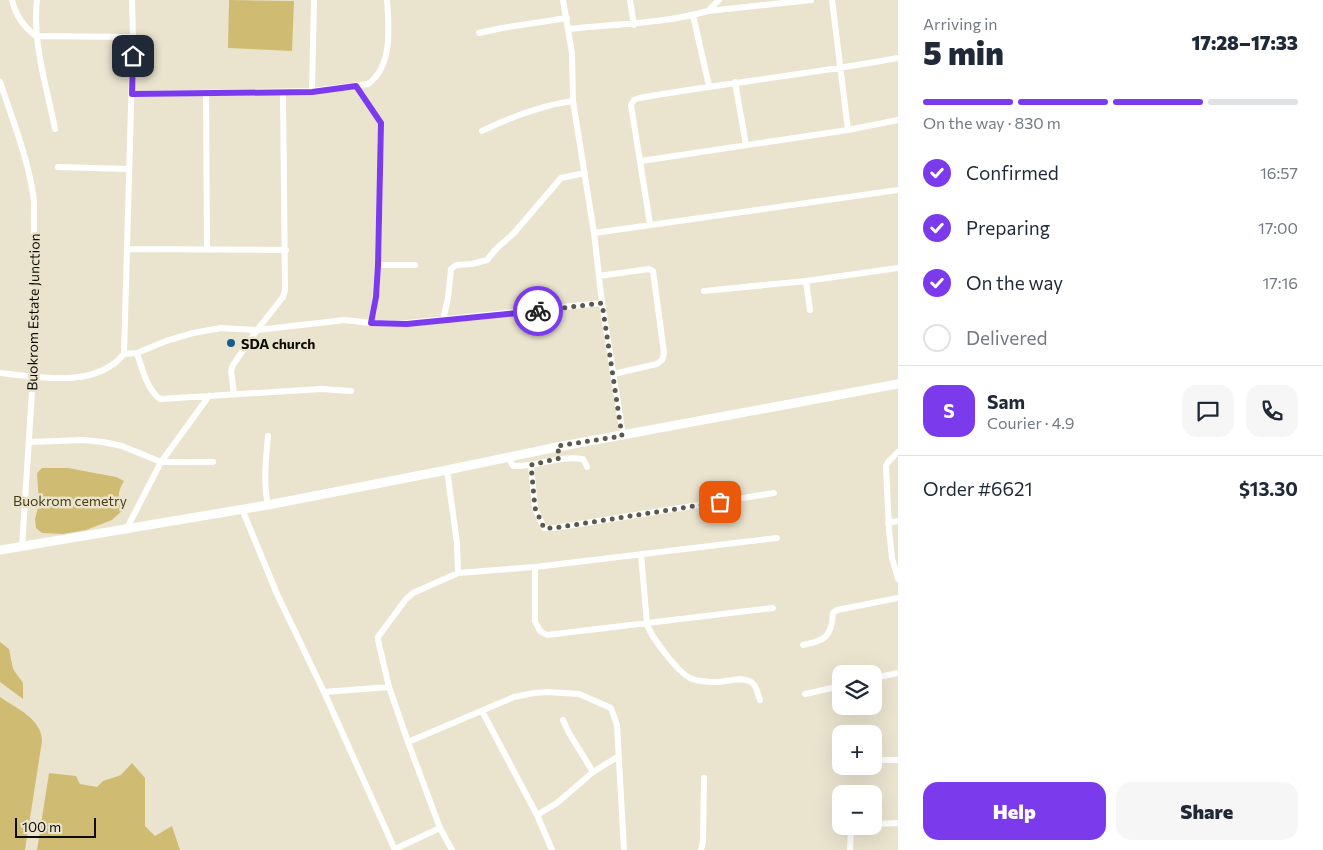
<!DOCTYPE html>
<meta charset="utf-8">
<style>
:root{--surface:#fff;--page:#f6f6f7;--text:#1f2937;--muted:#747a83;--line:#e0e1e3;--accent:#7c3aed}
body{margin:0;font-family:Commissioner,sans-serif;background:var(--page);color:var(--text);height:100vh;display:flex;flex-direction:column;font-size:19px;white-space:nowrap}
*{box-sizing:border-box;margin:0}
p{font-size:16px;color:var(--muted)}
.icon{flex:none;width:28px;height:28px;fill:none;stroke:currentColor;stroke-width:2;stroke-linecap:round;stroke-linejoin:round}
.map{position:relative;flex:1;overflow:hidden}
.details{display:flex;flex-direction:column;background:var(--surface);width:425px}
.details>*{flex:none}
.fabs{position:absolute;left:832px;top:665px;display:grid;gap:10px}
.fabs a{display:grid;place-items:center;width:50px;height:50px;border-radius:10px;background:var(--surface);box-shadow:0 5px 20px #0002;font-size:25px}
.scale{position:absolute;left:15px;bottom:12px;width:81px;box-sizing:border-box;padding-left:5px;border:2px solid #0e0c06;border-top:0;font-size:14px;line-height:18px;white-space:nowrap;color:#0e0c06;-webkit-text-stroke:4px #eae4cf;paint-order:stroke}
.pin{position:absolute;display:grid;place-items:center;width:42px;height:42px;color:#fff;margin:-21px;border-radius:10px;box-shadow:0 2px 8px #0006}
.courier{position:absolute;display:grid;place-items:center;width:50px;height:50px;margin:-25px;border:4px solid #7c3aed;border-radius:50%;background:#fff;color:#222;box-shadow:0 1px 6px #0007}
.head em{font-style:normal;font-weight:800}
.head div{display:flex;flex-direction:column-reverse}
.head{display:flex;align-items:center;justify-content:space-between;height:85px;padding:0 25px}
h1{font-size:32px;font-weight:800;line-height:38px}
.bar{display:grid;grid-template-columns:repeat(4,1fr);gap:8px 5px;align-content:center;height:60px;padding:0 25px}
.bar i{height:6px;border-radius:4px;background:var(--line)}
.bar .on{background:var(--accent)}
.bar p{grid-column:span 4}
.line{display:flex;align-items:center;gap:12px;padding:0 25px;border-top:1px solid var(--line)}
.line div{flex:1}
.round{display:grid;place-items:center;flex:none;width:52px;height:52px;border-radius:15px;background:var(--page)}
ol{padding:0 25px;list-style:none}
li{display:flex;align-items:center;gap:15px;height:55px}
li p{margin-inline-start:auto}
li .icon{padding:5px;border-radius:50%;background:var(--accent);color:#fff;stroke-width:4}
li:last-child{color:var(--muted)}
li i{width:28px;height:28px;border:2px solid var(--line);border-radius:50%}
.button{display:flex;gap:10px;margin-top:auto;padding:10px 25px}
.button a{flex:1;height:58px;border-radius:15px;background:var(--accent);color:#fff;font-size:20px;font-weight:800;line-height:58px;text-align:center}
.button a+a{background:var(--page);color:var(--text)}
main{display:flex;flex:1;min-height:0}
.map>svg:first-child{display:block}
.green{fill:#cfbc72}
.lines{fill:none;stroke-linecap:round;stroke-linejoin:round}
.street{stroke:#fff;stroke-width:6}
.secondary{stroke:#fff;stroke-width:9}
.done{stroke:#5b584c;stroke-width:5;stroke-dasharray:0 9}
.route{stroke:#7c3aed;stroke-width:6}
.poi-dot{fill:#145d91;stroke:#eae4cf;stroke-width:2}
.labels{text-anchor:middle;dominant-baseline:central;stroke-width:5;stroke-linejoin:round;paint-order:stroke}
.street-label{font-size:14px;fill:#0e0c06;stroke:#eae4cf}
.poi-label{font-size:14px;font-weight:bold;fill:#0e0c06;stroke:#eae4cf;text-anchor:start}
.park-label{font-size:14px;fill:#483e11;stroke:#eae4cf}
</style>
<main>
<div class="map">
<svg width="898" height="850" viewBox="0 0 898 850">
<rect width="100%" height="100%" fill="#eae4cf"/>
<path class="green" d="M 229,0 L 294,1 L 292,51 L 228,48 Z
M 42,468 L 68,468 L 116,477 L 124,481 C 116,495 119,496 123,510 L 112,520 L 86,530 L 63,534 L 42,533 L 36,528 L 35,519 L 39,504 L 37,473 Z
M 0,642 L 9,649 L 13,669 L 23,683 L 23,699 L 0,682 Z
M 0,697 C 16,708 42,719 42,741 L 25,850 L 0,850 Z
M 132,763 L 145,778 L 145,826 L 155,836 L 172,826 L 180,850 L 37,850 L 49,773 L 76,776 L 80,784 L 97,787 L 103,781 L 121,775 Z"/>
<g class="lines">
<path class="street" d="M 12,0 C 16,16 23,26 36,36 L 133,37
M 37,0 C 32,42 47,88 55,129
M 563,0 L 572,53 L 573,101 L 594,233 L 602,303 L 623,435
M 630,0 L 634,25
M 832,0 L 848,130
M 708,11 L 719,0
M 693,15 L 709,86
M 569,29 C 615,24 662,24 708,11 L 811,0
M 479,33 L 502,28 L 567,18
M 0,82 C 13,121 29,161 34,201 L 33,376 L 22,547
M 735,82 L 746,145
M 356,86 L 381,123 L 378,265 L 376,297 L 371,323
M 312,91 L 314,0
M 206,93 L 207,249
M 132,94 L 312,91 L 368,84 C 393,66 389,27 387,0
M 482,131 C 511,117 541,105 573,101
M 641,161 L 848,130 L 898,120
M 58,167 L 129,169
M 650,224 L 631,105 L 634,100 L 639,98 C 725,83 812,74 898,58
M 594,233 L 898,190
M 127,249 L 286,250
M 378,265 L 415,265
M 599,276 L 649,269 L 653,271 L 664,353 L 662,360 L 657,364 L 613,374
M 806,281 L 810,310
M 704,291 L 806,281 L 898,268
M 443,320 L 448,298 L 451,269 L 456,265 L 472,264 L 487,260 L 496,249 L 514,233 L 561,178 L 585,173
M 137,353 C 142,368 147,390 160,399 L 321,389 L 351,391
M 124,354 L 133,37 L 132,0
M 0,373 C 40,377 95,389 124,354 L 137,353 L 166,341 L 193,333 L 221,328 L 257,330 L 345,320 L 371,323 L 407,323 L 602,303
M 234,394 L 231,371 L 233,365 L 257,330 L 283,297 L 285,290 L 283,92
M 268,436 C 266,459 263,482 268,505
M 30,442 L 83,440 L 103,442 L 122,446 L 161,462 L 213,462
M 898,452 L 888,462 L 886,466 L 889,530 L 892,558 L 898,579
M 508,457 L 513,466 C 539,467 557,455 583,459 L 587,467
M 531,465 L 535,508 L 544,528 L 554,528 L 774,493
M 447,470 L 457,543 L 458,573
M 242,509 L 277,594 L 324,692 L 395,850
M 888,523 L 898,521
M 127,528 L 161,462 L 209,396
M 641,554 L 647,624 C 651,637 679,674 692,679 C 700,682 710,682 719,682 C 729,681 740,677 749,681 C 757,684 757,693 760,700
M 535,567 L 535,621 L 540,631 L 547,635 L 773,608
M 803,645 C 824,641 832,637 833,613 L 837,610 L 898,598
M 874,678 L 898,673
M 324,692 L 389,687
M 805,694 L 841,686
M 482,711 L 537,815 L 552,850
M 408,742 L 514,697 L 534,693 L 548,692 L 579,694 L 611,708 L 617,725 L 624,850
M 874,760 L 898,760
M 593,772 L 619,756
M 537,815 L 557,803 L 593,772 L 569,733 L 563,720
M 874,824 L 898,823
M 395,849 L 440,828
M 452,850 L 440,828 L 408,742 L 389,687 L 378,640 L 378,637 L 406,599 L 413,593 L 458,573 L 535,567 L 777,538
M 701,850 L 703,841 L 704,778
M 850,850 L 851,829 L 854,826"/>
<path class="secondary" d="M 0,550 L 268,505 L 447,470 L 557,447 L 898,384"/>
</g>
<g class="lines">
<path class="done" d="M 538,311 L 602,303 L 622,436 L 557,446 L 560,458 L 531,465 L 535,508 L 544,528 L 554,528 L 720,502"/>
<path class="route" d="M 133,56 L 132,94 L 312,92 L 356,86 L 381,123 L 378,265 L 376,297 L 371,323 L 407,324 L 538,311"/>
</g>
<circle class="poi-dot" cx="231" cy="343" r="5"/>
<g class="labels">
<g class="street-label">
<text transform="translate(33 312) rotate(-89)">Buokrom Estate Junction</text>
</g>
<g class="poi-label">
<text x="241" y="343">SDA church</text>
</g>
<g class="park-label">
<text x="70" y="500">Buokrom cemetry</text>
</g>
</g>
</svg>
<div class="fabs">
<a><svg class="icon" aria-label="layers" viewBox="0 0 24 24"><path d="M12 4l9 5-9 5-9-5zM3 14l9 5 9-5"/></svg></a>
<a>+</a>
<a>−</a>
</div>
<div class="scale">100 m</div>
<div class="pin" style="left:720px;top:502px;background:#ea580c"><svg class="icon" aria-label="bag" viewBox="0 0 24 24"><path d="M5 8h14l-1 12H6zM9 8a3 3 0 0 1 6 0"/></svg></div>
<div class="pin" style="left:133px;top:56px;background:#1f2937"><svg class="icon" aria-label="home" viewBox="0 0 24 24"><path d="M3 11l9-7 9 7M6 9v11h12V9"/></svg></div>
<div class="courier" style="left:538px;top:311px"><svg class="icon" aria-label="bike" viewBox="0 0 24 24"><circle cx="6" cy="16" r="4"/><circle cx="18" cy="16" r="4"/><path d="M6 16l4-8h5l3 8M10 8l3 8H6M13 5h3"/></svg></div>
</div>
<section class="details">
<div class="head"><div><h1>5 min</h1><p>Arriving in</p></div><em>17:28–17:33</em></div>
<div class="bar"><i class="on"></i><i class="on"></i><i class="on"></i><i></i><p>On the way · 830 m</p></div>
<ol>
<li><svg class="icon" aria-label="check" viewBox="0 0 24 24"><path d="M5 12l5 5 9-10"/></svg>Confirmed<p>16:57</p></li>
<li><svg class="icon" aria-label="check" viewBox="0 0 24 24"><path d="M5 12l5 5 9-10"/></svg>Preparing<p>17:00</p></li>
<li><svg class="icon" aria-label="check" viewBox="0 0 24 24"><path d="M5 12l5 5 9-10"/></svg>On the way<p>17:16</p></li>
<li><i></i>Delivered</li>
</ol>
<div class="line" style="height:90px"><b class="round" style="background:var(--accent);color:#fff">S</b><div><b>Sam</b><p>Courier · 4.9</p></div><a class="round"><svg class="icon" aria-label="chat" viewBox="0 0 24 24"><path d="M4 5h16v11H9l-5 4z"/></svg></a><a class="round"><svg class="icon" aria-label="phone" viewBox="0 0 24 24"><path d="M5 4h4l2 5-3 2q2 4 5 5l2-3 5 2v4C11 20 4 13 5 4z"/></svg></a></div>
<div class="line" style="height:65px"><div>Order #6621</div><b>$13.30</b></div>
<div class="button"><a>Help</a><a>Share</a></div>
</section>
</main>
